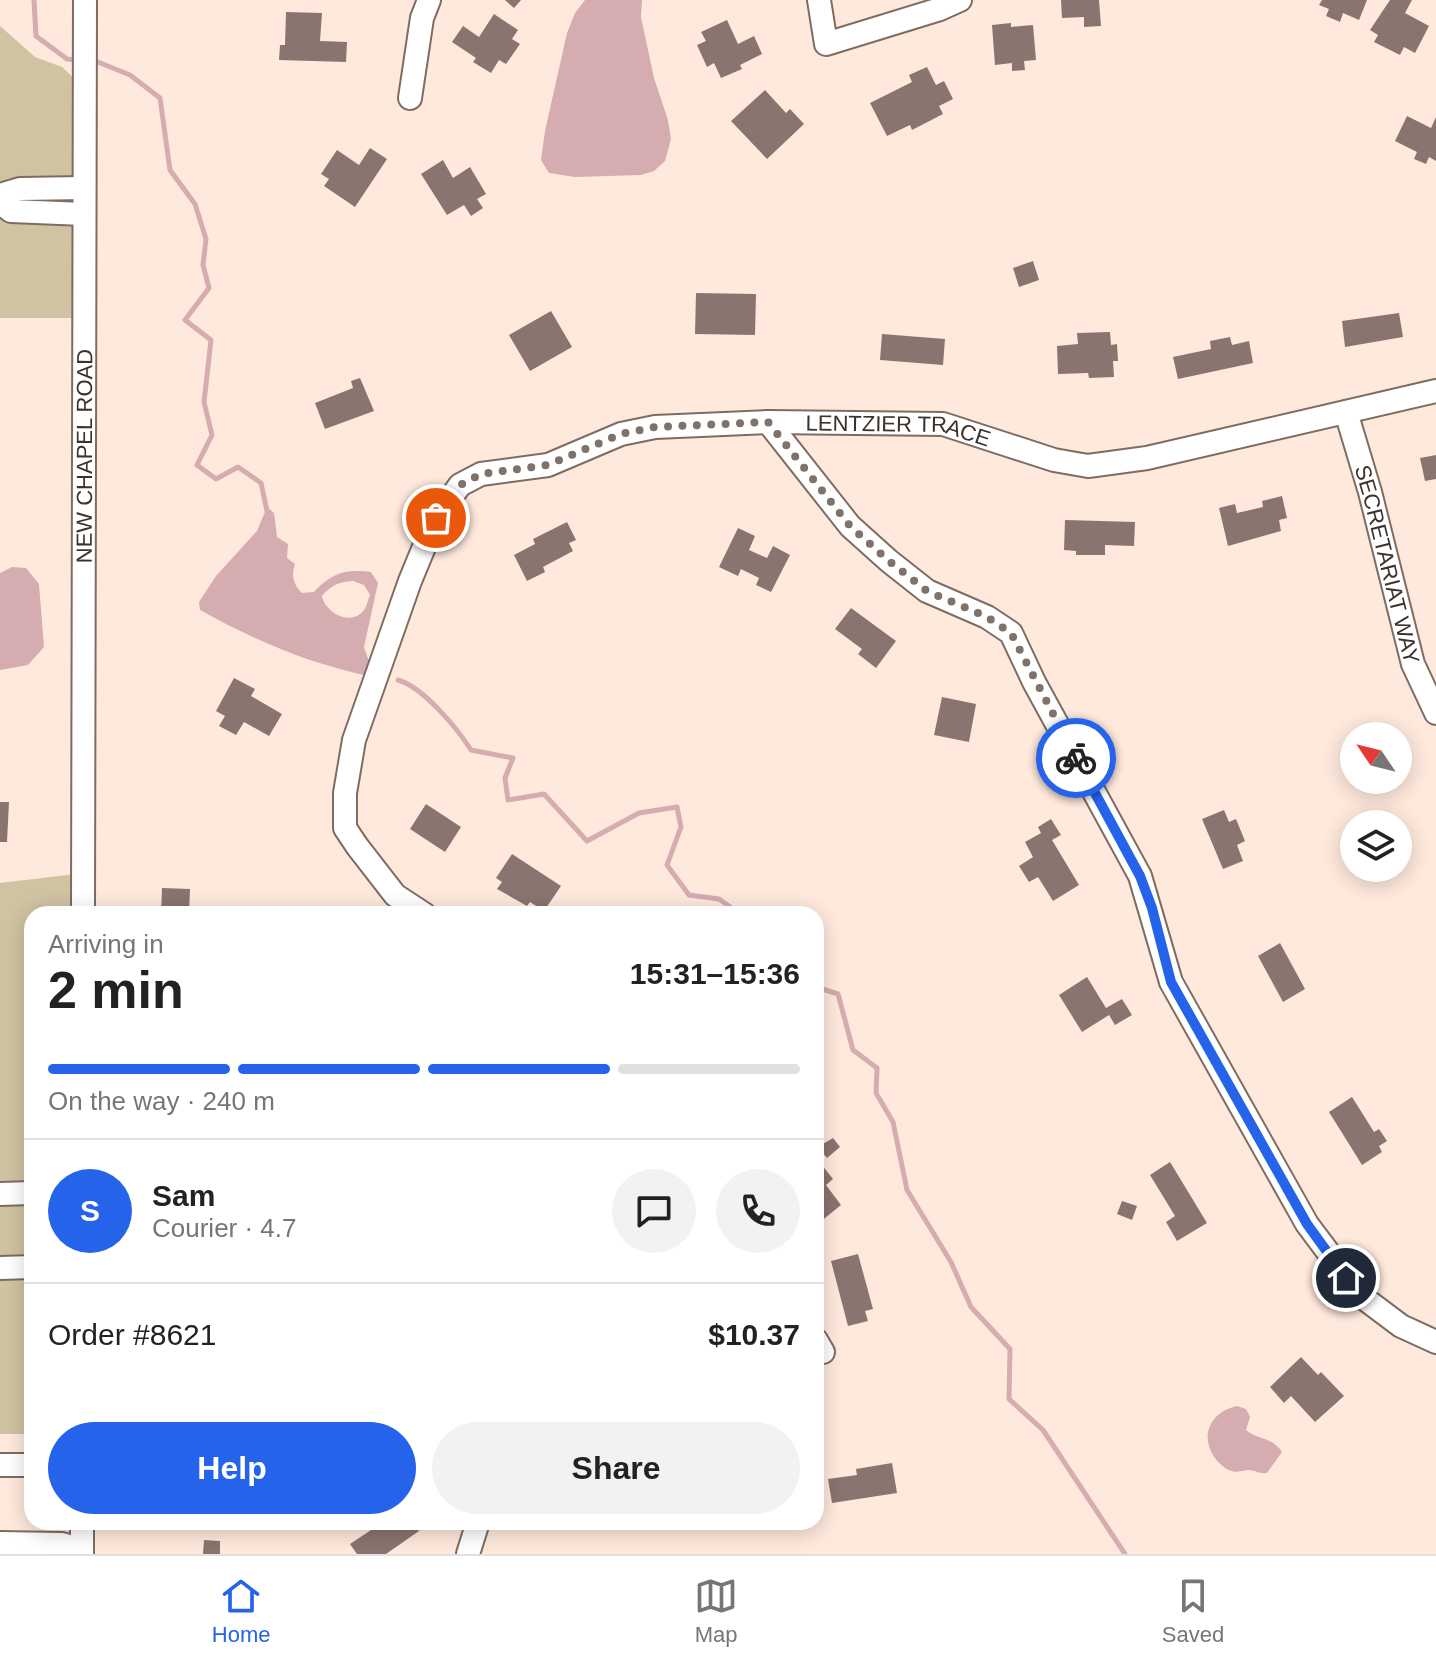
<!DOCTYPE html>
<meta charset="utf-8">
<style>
:root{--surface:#fff;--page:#f2f2f2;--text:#222;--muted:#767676;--line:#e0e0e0;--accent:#2563eb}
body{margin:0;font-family:Arial,sans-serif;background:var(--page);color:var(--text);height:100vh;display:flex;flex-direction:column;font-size:30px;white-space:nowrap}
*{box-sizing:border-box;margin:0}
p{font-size:26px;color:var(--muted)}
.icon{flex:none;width:44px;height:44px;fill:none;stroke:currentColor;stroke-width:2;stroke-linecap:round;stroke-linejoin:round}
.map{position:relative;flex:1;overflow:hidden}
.sheet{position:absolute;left:24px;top:906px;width:800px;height:624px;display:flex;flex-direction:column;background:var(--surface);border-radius:24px;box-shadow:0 4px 20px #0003}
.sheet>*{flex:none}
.needle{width:52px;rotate:305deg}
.buttons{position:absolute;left:1340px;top:722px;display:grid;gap:16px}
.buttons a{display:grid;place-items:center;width:72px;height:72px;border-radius:50%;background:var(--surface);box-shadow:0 4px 20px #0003;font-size:40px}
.pin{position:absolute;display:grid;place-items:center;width:68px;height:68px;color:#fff;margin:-34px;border:4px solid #fff;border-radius:50%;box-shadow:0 2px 8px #0007}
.courier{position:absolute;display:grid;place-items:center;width:80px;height:80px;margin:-40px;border:6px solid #2563eb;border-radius:50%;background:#fff;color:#222;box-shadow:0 2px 10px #0007}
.overview em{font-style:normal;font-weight:600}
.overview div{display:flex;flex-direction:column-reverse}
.overview{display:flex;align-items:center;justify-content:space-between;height:136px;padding:0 24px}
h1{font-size:52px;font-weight:600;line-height:60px}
.bar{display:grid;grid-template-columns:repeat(4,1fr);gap:12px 8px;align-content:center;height:96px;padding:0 24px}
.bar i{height:10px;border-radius:6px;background:var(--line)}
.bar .on{background:var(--accent)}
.bar p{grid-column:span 4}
.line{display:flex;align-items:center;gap:20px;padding:0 24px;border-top:2px solid var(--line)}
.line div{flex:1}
.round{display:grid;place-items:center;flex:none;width:84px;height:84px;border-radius:42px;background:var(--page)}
.button{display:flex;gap:16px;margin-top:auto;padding:16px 24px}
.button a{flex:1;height:92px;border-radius:48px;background:var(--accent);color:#fff;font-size:32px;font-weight:600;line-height:92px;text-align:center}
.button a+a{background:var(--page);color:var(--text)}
.tab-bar{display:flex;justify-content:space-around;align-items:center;height:112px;border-top:2px solid var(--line);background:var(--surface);font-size:22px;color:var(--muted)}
.tab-bar a{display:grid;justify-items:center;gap:4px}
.tab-bar .on{color:var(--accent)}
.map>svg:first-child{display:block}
.green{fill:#d0c3a2}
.water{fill:#d5acaf;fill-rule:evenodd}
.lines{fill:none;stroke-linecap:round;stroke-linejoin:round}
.stream{stroke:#d5acaf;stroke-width:5}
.building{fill:#8a746f}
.minor-casing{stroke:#7e6c61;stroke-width:26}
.minor{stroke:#fff;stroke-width:22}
.done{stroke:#7f726b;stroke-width:8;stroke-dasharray:0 14.4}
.route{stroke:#2563eb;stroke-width:10}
.labels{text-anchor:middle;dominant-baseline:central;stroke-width:8;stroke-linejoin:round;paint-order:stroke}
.street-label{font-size:22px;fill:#3a322d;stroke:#ffe9dd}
</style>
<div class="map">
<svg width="1436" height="1554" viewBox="0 0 1436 1554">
<rect width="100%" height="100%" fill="#ffe9dd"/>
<path class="green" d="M 0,26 L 35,57 L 62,67 L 76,80 L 79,318 L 0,318 Z
M 84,873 L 84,914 L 32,914 L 32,1434 L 0,1434 L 0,883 Z"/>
<path class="water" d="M 585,0 L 642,0 L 641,17 L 654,78 L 668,120 L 671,139 L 665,161 L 654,171 L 641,175 L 575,177 L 549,173 L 541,160 L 545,131 L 567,33 L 575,13 Z
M 267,507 L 274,513 L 277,537 L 288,544 L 287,558 L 295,564 C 291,576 293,584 302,593 L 314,592 C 332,573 345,569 371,572 L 378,583 L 364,647 L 371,667 L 368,676 C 307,663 254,640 200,610 L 199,602 L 216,576 L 257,531 ZM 353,581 L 364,585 L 370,595 C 367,602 367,609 360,614 C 347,624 325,612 322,596 C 331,585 339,582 353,581 Z
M 12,567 L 26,568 L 39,584 L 44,647 L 28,665 L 0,670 L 0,573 Z
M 1237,1406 L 1246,1409 L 1250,1417 L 1246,1430 C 1258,1440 1273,1437 1282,1452 L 1267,1473 C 1259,1474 1255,1470 1248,1470 C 1240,1471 1234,1474 1225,1468 C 1198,1447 1203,1414 1237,1406 Z"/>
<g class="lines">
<path class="stream" d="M 34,0 L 36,36 L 67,59 L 77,60
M 98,62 L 130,75 L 160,98 L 170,170 L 195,204 L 206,239 L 203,265 L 209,288 L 185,320 L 211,340 L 204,402 L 212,435 L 197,465 L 216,479 L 238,467 L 261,483 L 267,511
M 398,680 C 423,687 457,728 471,750 L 513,758 L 505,778 L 508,800 L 544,794 L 587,841 L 639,813 L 677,807 L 681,827 L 667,865 L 689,895 L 719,899 L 740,914
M 816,987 L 838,994 L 853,1050 L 877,1068 L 876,1093 L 893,1122 L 907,1190 L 951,1262 L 971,1307 L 1010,1349 L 1009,1399 L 1043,1430 L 1125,1554"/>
</g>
<path class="building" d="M 505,0 L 521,0 L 514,8 Z
M 1061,0 L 1099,0 L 1101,26 L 1084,27 L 1084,17 L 1062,18 Z
M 1322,0 L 1367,0 L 1359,20 L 1343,13 L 1340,22 L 1326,16 L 1329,9 L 1319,5 Z
M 1390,0 L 1412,0 L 1405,13 L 1429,26 L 1415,53 L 1404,47 L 1400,55 L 1374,42 L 1378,35 L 1370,30 Z
M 286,12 L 322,13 L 320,41 L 347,42 L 346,62 L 279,60 L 280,45 L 285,45 Z
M 494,14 L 518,30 L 512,39 L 520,44 L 506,64 L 499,60 L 491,73 L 473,62 L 476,58 L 452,42 L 463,26 L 479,37 Z
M 727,20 L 738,44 L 754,36 L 762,54 L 740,65 L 742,69 L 721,78 L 714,63 L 707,67 L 697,45 L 706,41 L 701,32 Z
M 1011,23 L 1011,27 L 1033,25 L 1036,60 L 1024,61 L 1025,70 L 1012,71 L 1012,63 L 995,65 L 992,25 Z
M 927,67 L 936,85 L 944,81 L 953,99 L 939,106 L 943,114 L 912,130 L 910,125 L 887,136 L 870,103 L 912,82 L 909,75 Z
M 765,90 L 786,113 L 790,109 L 804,124 L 767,159 L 731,121 Z
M 1407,116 L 1431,128 L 1436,117 L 1436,161 L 1429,157 L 1426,164 L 1414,159 L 1417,152 L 1395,141 Z
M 370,148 L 387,159 L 355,207 L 324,186 L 329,179 L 321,174 L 337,150 L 359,165 Z
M 443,160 L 453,178 L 470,167 L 486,194 L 477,199 L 483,208 L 471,216 L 464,205 L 447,215 L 421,174 Z
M 1033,261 L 1039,280 L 1019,287 L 1013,268 Z
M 696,293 L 756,294 L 755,335 L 695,334 Z
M 551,311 L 572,347 L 530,371 L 509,335 Z
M 1399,313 L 1403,337 L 1345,347 L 1342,321 Z
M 1110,332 L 1111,345 L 1117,344 L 1118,361 L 1113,361 L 1114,377 L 1089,378 L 1088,373 L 1058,374 L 1057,346 L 1078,344 L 1077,333 Z
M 882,334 L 945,339 L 943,365 L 880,360 Z
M 1230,337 L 1232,345 L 1249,341 L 1253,363 L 1178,379 L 1173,357 L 1211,349 L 1210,341 Z
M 360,378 L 374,411 L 325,429 L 315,403 L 353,388 L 351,381 Z
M 1436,455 L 1436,479 L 1425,481 L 1420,458 Z
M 1282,496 L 1287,518 L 1279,520 L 1281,531 L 1228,546 L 1219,508 L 1235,504 L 1237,513 L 1263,507 L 1262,501 Z
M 1065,520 L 1135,522 L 1134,546 L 1105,545 L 1105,555 L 1076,555 L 1076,551 L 1064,550 Z
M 567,522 L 576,540 L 569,543 L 573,551 L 543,567 L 545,572 L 527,581 L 514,555 L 535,544 L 533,539 Z
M 738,528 L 755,536 L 749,550 L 767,558 L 773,546 L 790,555 L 771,592 L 756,585 L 759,578 L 741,569 L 738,576 L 719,567 Z
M 851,608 L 896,641 L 876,668 L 858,654 L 862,649 L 835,629 Z
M 234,678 L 255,689 L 251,696 L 282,714 L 269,736 L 244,722 L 236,735 L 219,726 L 225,716 L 216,711 Z
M 942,697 L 976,704 L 969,742 L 934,735 Z
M 0,802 L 9,802 L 7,842 L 0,842 Z
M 426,804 L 461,827 L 445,852 L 410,829 Z
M 1224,810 L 1229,822 L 1236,819 L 1245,841 L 1237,845 L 1243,861 L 1223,869 L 1202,819 Z
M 1051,819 L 1061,835 L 1052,840 L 1079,885 L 1053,901 L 1038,877 L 1029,882 L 1019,866 L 1033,857 L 1025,842 L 1041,833 L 1038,827 Z
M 512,854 L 561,886 L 544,911 L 530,902 L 527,906 L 497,889 L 502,882 L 496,878 Z
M 162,888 L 190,889 L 189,914 L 161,914 Z
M 1280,943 L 1305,989 L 1283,1002 L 1258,956 Z
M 1087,977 L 1106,1008 L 1122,999 L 1132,1015 L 1115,1025 L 1109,1015 L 1082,1032 L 1059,995 Z
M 1352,1097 L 1374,1132 L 1379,1129 L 1387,1141 L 1379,1146 L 1382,1152 L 1362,1165 L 1329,1112 Z
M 833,1138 L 840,1147 L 827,1158 L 818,1147 Z
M 1170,1162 L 1207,1223 L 1177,1241 L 1166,1222 L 1175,1216 L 1150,1175 Z
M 821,1164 L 833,1179 L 826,1185 L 841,1205 L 820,1222 L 816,1217 L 816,1169 Z
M 1122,1201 L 1137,1206 L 1132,1220 L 1117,1214 Z
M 858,1254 L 873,1309 L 865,1311 L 868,1321 L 848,1326 L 831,1261 Z
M 1301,1357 L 1318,1375 L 1321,1372 L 1344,1396 L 1315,1422 L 1291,1396 L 1284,1403 L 1270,1387 Z
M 892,1463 L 897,1493 L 832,1503 L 828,1479 L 857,1475 L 856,1469 Z
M 383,1522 L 413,1522 L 419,1531 L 386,1554 L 357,1554 L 350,1544 Z
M 204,1540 L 220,1541 L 220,1554 L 203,1554 Z"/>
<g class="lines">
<defs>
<g id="minor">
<path d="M 819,0 L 826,44 L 940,9 L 960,0"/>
<path d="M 410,98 L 422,18 L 429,0"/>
<path d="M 0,195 L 20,189 L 84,188"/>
<path d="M 0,203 L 11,211 L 84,214"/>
<path id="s1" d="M 1346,412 L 1370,492 L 1413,664 L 1436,713"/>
<path d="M 768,422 L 850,526 L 889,561 L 927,591 L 987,617 L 1011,633 L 1034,682 L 1140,876 L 1171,982 L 1307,1224 L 1361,1296 L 1401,1326 L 1436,1342"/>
<path id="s2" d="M 83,914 L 85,0"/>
<path id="s3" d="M 424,914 L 395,895 L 357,846 L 345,828 L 345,793 L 354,740 L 410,581 L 436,518 L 460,485 L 481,474 L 548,465 L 621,434 L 655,427 L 768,422 L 943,424 L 1054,460 L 1088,466 L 1147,458 L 1436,391"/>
<path d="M 0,1194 L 32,1193"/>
<path d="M 0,1268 L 32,1267"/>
<path d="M 816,1340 L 823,1352"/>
<path d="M 0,1465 L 32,1465"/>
<path d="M 0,1543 L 62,1544 L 82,1550"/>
<path d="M 82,1554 L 82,1522"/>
<path d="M 468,1554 L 478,1522"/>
</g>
</defs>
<use href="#minor" class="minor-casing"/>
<use href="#minor" class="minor"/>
</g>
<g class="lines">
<path class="done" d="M 436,518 L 460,485 L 481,474 L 548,465 L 621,434 L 655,427 L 768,422 L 850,526 L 889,561 L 927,591 L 987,617 L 1011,633 L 1076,758"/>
<path class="route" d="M 1076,758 L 1140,876 L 1152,908 L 1171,982 L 1307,1224 L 1346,1278"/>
</g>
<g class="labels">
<g class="street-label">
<text stroke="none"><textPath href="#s3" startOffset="934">LENTZIER TRACE</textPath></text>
<text stroke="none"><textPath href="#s2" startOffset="458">NEW CHAPEL ROAD</textPath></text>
<text stroke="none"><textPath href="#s1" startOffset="158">SECRETARIAT WAY</textPath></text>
</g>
</g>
</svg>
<div class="buttons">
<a><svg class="needle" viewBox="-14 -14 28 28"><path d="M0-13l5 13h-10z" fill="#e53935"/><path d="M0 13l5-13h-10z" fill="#767676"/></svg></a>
<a><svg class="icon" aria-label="layers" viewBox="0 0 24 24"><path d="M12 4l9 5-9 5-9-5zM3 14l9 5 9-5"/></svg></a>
</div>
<div class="pin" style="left:436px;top:518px;background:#ea580c"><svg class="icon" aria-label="bag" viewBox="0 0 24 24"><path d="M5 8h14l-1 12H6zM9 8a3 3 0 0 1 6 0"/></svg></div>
<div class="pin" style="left:1346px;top:1278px;background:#1f2937"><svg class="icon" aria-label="home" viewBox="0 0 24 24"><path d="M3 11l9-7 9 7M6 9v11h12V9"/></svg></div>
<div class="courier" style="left:1076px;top:758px"><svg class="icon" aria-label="bike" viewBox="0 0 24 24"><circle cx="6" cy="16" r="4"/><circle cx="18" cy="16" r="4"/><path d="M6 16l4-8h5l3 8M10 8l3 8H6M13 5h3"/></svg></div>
<section class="sheet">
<div class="overview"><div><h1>2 min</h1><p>Arriving in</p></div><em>15:31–15:36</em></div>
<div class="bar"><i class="on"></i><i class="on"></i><i class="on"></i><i></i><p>On the way · 240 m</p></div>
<div class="line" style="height:144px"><b class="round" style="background:var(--accent);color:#fff">S</b><div><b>Sam</b><p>Courier · 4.7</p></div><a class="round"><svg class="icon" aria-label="chat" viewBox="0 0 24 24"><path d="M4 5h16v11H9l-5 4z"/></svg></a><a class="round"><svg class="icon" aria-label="phone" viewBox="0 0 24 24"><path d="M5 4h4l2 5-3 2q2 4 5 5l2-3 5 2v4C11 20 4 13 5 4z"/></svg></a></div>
<div class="line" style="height:104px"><div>Order #8621</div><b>$10.37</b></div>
<div class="button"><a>Help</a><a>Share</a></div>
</section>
</div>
<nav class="tab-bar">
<a class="on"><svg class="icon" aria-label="home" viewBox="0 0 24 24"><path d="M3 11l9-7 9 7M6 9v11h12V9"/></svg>Home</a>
<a><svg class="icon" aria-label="map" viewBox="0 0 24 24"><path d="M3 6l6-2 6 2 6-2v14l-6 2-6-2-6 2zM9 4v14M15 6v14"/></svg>Map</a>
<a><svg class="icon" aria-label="saved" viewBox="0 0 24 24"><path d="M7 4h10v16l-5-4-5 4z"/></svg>Saved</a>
</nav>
